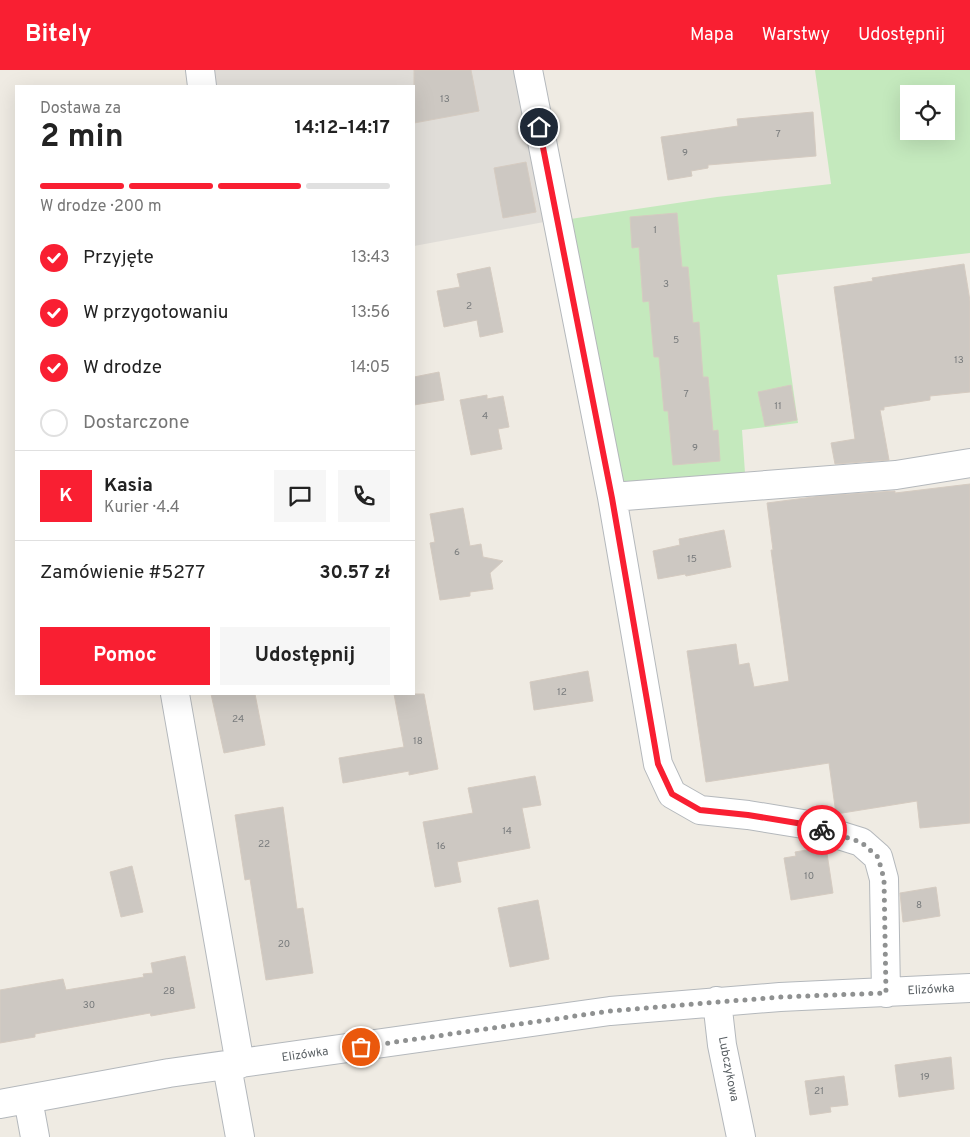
<!DOCTYPE html>
<html lang="pl">
<meta charset="utf-8">
<style>
:root{--surface:#fff;--page:#f6f6f6;--text:#222;--muted:#767676;--line:#e0e0e0;--accent:#f91f32}
body{margin:0;font-family:Overpass,sans-serif;background:var(--page);color:var(--text);height:100vh;display:flex;flex-direction:column;font-size:19px;white-space:nowrap}
*{box-sizing:border-box;margin:0}
p{font-size:16px;color:var(--muted)}
.icon{flex:none;width:28px;height:28px;fill:none;stroke:currentColor;stroke-width:2;stroke-linecap:round;stroke-linejoin:round}
.map{position:relative;flex:1;overflow:hidden}
.panel{position:absolute;left:15px;top:15px;width:400px;height:610px;display:flex;flex-direction:column;background:var(--surface);border-radius:0px;box-shadow:0 5px 20px #0002}
.panel>*{flex:none}
.buttons{position:absolute;left:900px;top:15px;display:grid;gap:10px}
.buttons a{display:grid;place-items:center;width:55px;height:55px;border-radius:0px;background:var(--surface);box-shadow:0 5px 20px #0002;font-size:25px}
.pin{position:absolute;display:grid;place-items:center;width:42px;height:42px;color:#fff;margin:-21px;border:2px solid #fff;border-radius:50%;box-shadow:0 1px 5px #0007}
.courier{position:absolute;display:grid;place-items:center;width:50px;height:50px;margin:-25px;border:4px solid #f91f32;border-radius:50%;background:#fff;color:#222;box-shadow:0 1px 6px #0007}
.overview em{font-style:normal;font-weight:700}
.overview div{display:flex;flex-direction:column-reverse}
.overview{display:flex;align-items:center;justify-content:space-between;height:85px;padding:0 25px}
h1{font-size:32px;font-weight:700;line-height:38px}
.bar{display:grid;grid-template-columns:repeat(4,1fr);gap:8px 5px;align-content:center;height:60px;padding:0 25px}
.bar i{height:6px;border-radius:4px;background:var(--line)}
.bar .active{background:var(--accent)}
.bar p{grid-column:span 4}
.line{display:flex;align-items:center;gap:12px;padding:0 25px;border-top:1px solid var(--line)}
.line div{flex:1}
.round{display:grid;place-items:center;flex:none;width:52px;height:52px;border-radius:0px;background:var(--page)}
ol{padding:0 25px;list-style:none}
li{display:flex;align-items:center;gap:15px;height:55px}
li p{margin-inline-start:auto}
li .icon{padding:5px;border-radius:50%;background:var(--accent);color:#fff;stroke-width:4}
li:last-child{color:var(--muted)}
li i{width:28px;height:28px;border:2px solid var(--line);border-radius:50%}
.action{display:flex;gap:10px;margin-top:auto;padding:10px 25px}
.action a{flex:1;height:58px;border-radius:0px;background:var(--accent);color:#fff;font-size:20px;font-weight:700;line-height:58px;text-align:center}
.action a+a{background:var(--page);color:var(--text)}
header{display:flex;align-items:center;gap:30px;box-sizing:border-box;height:70px;padding:0 25px;background:var(--accent);color:#fff}
header strong{font-size:24px}
nav{display:flex;gap:28px;margin-inline-start:auto;font-size:18px}
.map>svg:first-child{display:block}
.industrial{fill:#e0ddd8}
.green{fill:#c4e9bd;fill-rule:evenodd}
.building{fill:#cdc8c2;stroke:#d5cbc1}
.lines{fill:none;stroke-linecap:round;stroke-linejoin:round}
.minor-casing{stroke:#b4b8bc;stroke-width:30}
.minor{stroke:#fff;stroke-width:28}
.done{stroke:#8f9191;stroke-width:5;stroke-dasharray:0 9}
.route{stroke:#f91f32;stroke-width:6}
.labels{text-anchor:middle;dominant-baseline:central;stroke-width:4.5;stroke-linejoin:round;paint-order:stroke}
.number-label{font-size:10px;fill:#787b7c}
.street-label{font-size:12px;fill:#5b6165;stroke:#fff}
</style>
<header>
<strong>Bitely</strong>
<nav><a>Mapa</a><a>Warstwy</a><a>Udostępnij</a></nav>
</header>
<div class="map">
<svg width="970" height="1067" viewBox="0 0 970 1067">
<rect width="100%" height="100%" fill="#efebe3"/>
<path class="industrial" d="M 207,0 L 515,0 L 544,152 L 414,176 L 414,16 L 210,16 Z"/>
<path class="green" d="M 815,0 L 970,0 L 970,183 L 777,205 L 798,353 L 742,360 L 746,417 L 612,427 L 557,151 L 717,127 L 831,114 ZM 909,24 L 946,24 L 946,61 L 909,61 Z"/>
<path class="building" d="M 414,0 L 471,0 L 479,41 L 414,53 Z
M 813,42 L 816,86 L 708,95 L 708,98 L 691,101 L 692,106 L 668,110 L 661,67 L 738,56 L 737,49 Z
M 526,92 L 536,142 L 503,148 L 494,98 Z
M 677,143 L 682,197 L 688,197 L 693,253 L 699,252 L 703,307 L 708,307 L 713,361 L 718,360 L 720,391 L 673,395 L 668,341 L 664,341 L 659,287 L 654,287 L 649,231 L 643,232 L 639,177 L 632,178 L 630,147 Z
M 964,194 L 970,231 L 970,322 L 930,326 L 930,330 L 884,337 L 884,340 L 880,340 L 889,390 L 835,394 L 831,373 L 855,369 L 834,217 L 873,211 L 872,208 Z
M 490,197 L 503,262 L 480,267 L 477,250 L 444,257 L 437,221 L 460,217 L 457,204 Z
M 439,302 L 444,330 L 414,335 L 414,307 Z
M 791,315 L 797,350 L 765,356 L 758,322 Z
M 487,325 L 487,329 L 503,326 L 509,357 L 498,359 L 502,379 L 471,385 L 460,330 Z
M 970,414 L 970,753 L 920,758 L 917,731 L 836,744 L 829,693 L 706,712 L 687,581 L 736,574 L 739,595 L 749,593 L 754,617 L 789,611 L 771,480 L 773,480 L 767,433 L 821,426 L 895,421 L 895,423 Z
M 463,438 L 470,476 L 481,474 L 483,487 L 503,491 L 490,503 L 493,519 L 470,522 L 470,526 L 440,530 L 430,473 L 435,472 L 430,444 Z
M 724,460 L 731,497 L 686,506 L 685,504 L 658,509 L 653,481 L 680,475 L 679,469 Z
M 588,601 L 593,631 L 534,640 L 530,612 Z
M 211,624 L 255,624 L 265,675 L 224,683 Z
M 394,624 L 424,624 L 438,699 L 409,705 L 409,701 L 343,713 L 339,688 L 404,677 Z
M 535,706 L 541,735 L 522,738 L 530,778 L 457,792 L 461,812 L 435,817 L 423,752 L 473,743 L 468,718 Z
M 283,737 L 297,839 L 303,838 L 313,903 L 266,910 L 250,809 L 245,810 L 235,745 Z
M 824,777 L 826,777 L 833,823 L 791,830 L 784,788 L 796,786 L 795,782 Z
M 132,796 L 143,842 L 121,847 L 110,802 Z
M 936,817 L 940,846 L 903,852 L 900,823 Z
M 538,830 L 549,889 L 510,897 L 498,838 Z
M 185,886 L 195,938 L 151,946 L 150,943 L 35,964 L 35,967 L 0,973 L 0,920 L 63,909 L 66,920 L 144,907 L 143,904 L 153,903 L 151,893 Z
M 951,987 L 954,1019 L 899,1027 L 895,995 Z
M 844,1006 L 848,1035 L 830,1037 L 831,1042 L 810,1045 L 805,1011 Z"/>
<g class="lines">
<defs>
<path id="minor" d="M 200,0 L 202,16
M 528,0 L 612,427 L 658,694 L 672,724 L 700,740 L 748,745 L 803,754 L 861,772 L 878,787 L 884,809 L 886,923
M 612,427 L 896,405 L 970,393
M 175,624 L 240,994
M 717,931 L 722,975 L 741,1067
M 227,996 L 240,1067
M 28,1029 L 35,1067
M 0,1034 L 169,1003 L 610,941 L 780,927 L 970,918"/>
</defs>
<use href="#minor" class="minor-casing"/>
<use href="#minor" class="minor"/>
</g>
<g class="lines">
<path class="done" d="M 361,977 L 610,941 L 780,927 L 886,923 L 884,809 L 878,787 L 861,772 L 822,760"/>
<path class="route" d="M 539,57 L 612,428 L 658,694 L 672,724 L 700,740 L 748,745 L 803,754 L 822,760"/>
</g>
<g class="labels">
<g class="number-label">
<text x="445" y="29">13</text>
<text x="778" y="64">7</text>
<text x="685" y="83">9</text>
<text x="655" y="160">1</text>
<text x="666" y="214">3</text>
<text x="469" y="236">2</text>
<text x="676" y="270">5</text>
<text x="959" y="290">13</text>
<text x="686" y="324">7</text>
<text x="778" y="336">11</text>
<text x="485" y="346">4</text>
<text x="695" y="378">9</text>
<text x="457" y="482">6</text>
<text x="692" y="489">15</text>
<text x="562" y="622">12</text>
<text x="238" y="649">24</text>
<text x="418" y="671">18</text>
<text x="507" y="761">14</text>
<text x="264" y="774">22</text>
<text x="441" y="776">16</text>
<text x="809" y="806">10</text>
<text x="919" y="835">8</text>
<text x="284" y="874">20</text>
<text x="169" y="921">28</text>
<text x="89" y="935">30</text>
<text x="925" y="1007">19</text>
<text x="819" y="1021">21</text>
</g>
<g class="street-label">
<text transform="translate(931 920) rotate(-3)">Elizówka</text>
<text transform="translate(305 985) rotate(-8)">Elizówka</text>
<text transform="translate(728 999) rotate(79)">Lubczykowa</text>
</g>
</g>
</svg>
<div class="buttons">
<a><svg class="icon" aria-label="locate" viewBox="0 0 24 24"><circle cx="12" cy="12" r="6"/><path d="M12 2v4M12 18v4M2 12h4M18 12h4"/></svg></a>
</div>
<div class="pin" style="left:361px;top:977px;background:#ea580c"><svg class="icon" aria-label="bag" viewBox="0 0 24 24"><path d="M5 8h14l-1 12H6zM9 8a3 3 0 0 1 6 0"/></svg></div>
<div class="pin" style="left:539px;top:57px;background:#1f2937"><svg class="icon" aria-label="home" viewBox="0 0 24 24"><path d="M3 11l9-7 9 7M6 9v11h12V9"/></svg></div>
<div class="courier" style="left:822px;top:760px"><svg class="icon" aria-label="bike" viewBox="0 0 24 24"><circle cx="6" cy="16" r="4"/><circle cx="18" cy="16" r="4"/><path d="M6 16l4-8h5l3 8M10 8l3 8H6M13 5h3"/></svg></div>
<section class="panel">
<div class="overview"><div><h1>2 min</h1><p>Dostawa za</p></div><em>14:12–14:17</em></div>
<div class="bar"><i class="active"></i><i class="active"></i><i class="active"></i><i></i><p>W drodze · 200 m</p></div>
<ol>
<li><svg class="icon" aria-label="check" viewBox="0 0 24 24"><path d="M5 12l5 5 9-10"/></svg>Przyjęte<p>13:43</p></li>
<li><svg class="icon" aria-label="check" viewBox="0 0 24 24"><path d="M5 12l5 5 9-10"/></svg>W przygotowaniu<p>13:56</p></li>
<li><svg class="icon" aria-label="check" viewBox="0 0 24 24"><path d="M5 12l5 5 9-10"/></svg>W drodze<p>14:05</p></li>
<li><i></i>Dostarczone</li>
</ol>
<div class="line" style="height:90px"><b class="round" style="background:var(--accent);color:#fff">K</b><div><b>Kasia</b><p>Kurier · 4.4</p></div><a class="round"><svg class="icon" aria-label="chat" viewBox="0 0 24 24"><path d="M4 5h16v11H9l-5 4z"/></svg></a><a class="round"><svg class="icon" aria-label="phone" viewBox="0 0 24 24"><path d="M5 4h4l2 5-3 2q2 4 5 5l2-3 5 2v4C11 20 4 13 5 4z"/></svg></a></div>
<div class="line" style="height:65px"><div>Zamówienie #5277</div><b>30.57 zł</b></div>
<div class="action"><a>Pomoc</a><a>Udostępnij</a></div>
</section>
</div>
